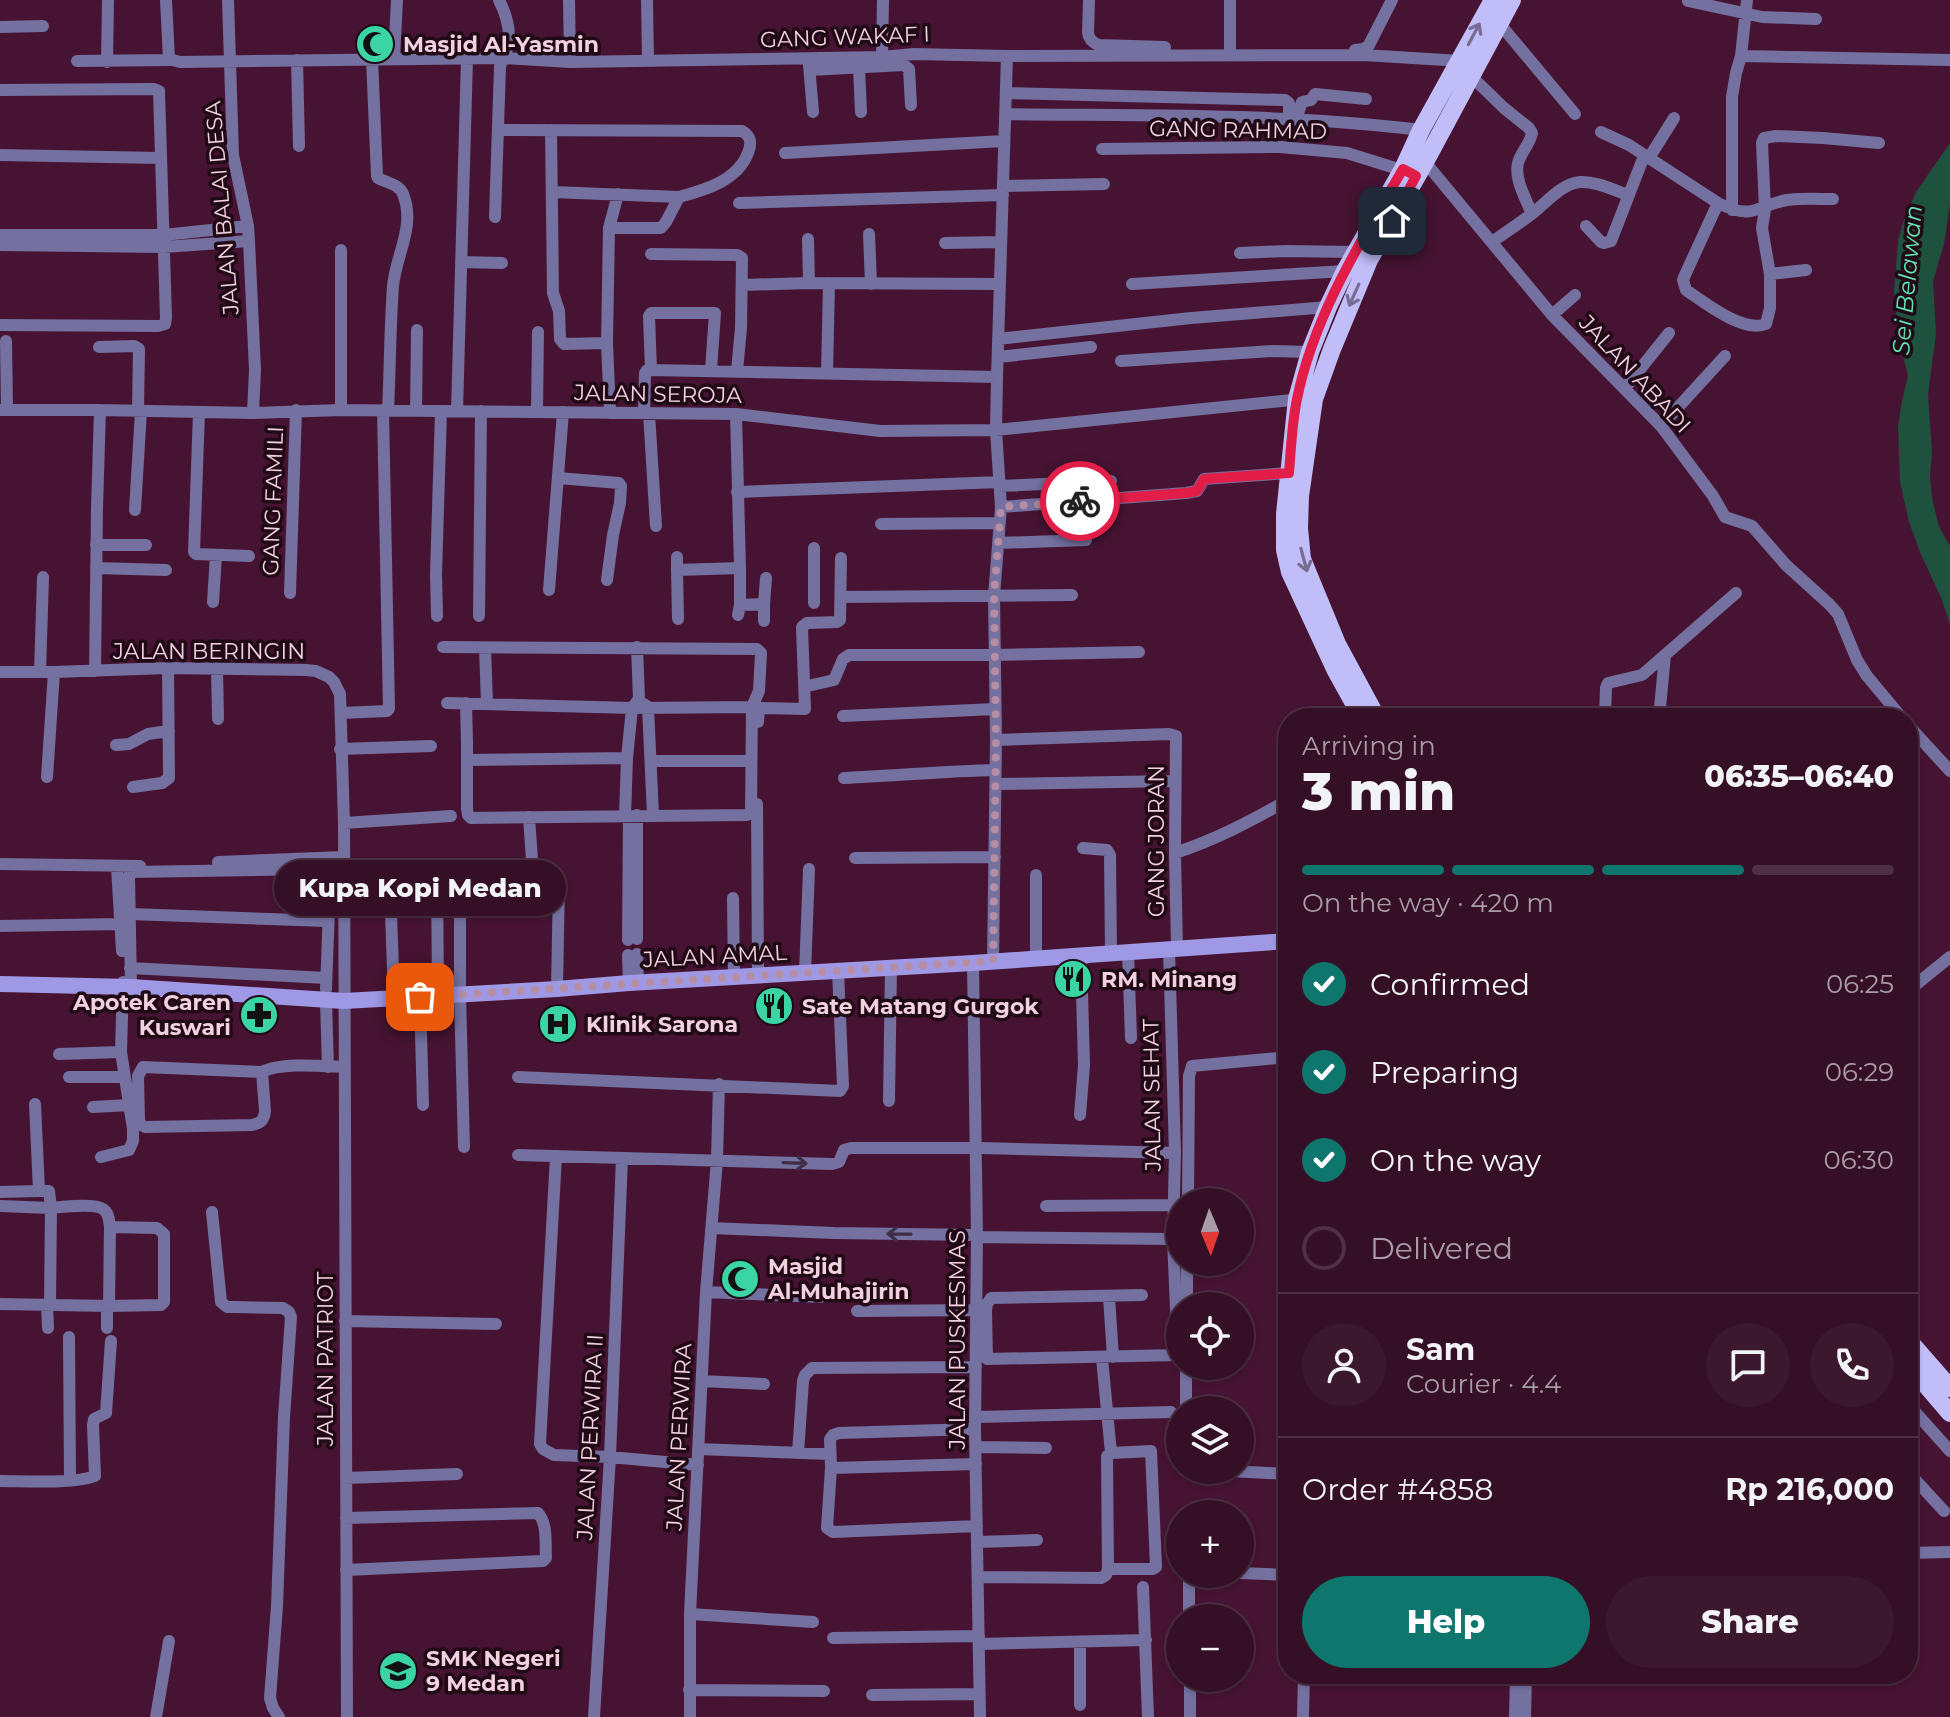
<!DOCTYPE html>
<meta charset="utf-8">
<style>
:root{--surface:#340f26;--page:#3c182e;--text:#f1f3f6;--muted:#a99ca7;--line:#4e2f43;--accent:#0f766e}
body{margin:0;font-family:Montserrat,sans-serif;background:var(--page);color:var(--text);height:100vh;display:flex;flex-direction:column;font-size:30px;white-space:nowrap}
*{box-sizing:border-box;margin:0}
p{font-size:26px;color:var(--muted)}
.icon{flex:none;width:44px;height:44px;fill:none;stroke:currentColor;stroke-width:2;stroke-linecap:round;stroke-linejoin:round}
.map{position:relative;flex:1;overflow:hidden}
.sheet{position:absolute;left:1278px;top:708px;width:640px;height:976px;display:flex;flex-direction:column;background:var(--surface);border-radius:32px;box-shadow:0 2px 6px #0004,0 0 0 2px var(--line)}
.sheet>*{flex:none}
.needle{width:52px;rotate:178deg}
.buttons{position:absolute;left:1166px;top:1188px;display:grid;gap:16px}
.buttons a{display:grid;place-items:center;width:88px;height:88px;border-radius:50%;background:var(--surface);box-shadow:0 2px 6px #0004,0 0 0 2px var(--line);font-size:40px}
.pin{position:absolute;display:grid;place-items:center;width:68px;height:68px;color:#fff;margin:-34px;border-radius:16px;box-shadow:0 4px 12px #0006}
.courier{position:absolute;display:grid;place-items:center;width:80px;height:80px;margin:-40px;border:6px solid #e11d48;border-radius:50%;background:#fff;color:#222;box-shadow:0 2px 10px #0007}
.bubble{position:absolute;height:56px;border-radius:28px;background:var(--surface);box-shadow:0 2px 6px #0004,0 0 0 2px var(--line);font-size:26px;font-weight:800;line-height:56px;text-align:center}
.headline em{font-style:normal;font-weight:800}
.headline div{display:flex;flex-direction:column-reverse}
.headline{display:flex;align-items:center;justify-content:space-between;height:136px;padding:0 24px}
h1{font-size:52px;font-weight:800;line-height:60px}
.bar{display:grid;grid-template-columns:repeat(4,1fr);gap:12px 8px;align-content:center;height:96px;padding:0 24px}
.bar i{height:10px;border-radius:6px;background:var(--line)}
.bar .active{background:var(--accent)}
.bar p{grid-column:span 4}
.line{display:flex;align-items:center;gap:20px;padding:0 24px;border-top:2px solid var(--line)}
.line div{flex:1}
.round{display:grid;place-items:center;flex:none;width:84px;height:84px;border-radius:42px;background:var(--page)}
ol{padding:0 24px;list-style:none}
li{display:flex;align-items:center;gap:24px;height:88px}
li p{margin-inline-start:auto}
li .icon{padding:8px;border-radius:50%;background:var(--accent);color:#fff;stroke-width:4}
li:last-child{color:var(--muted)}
li i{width:44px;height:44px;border:4px solid var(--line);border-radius:50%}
.action{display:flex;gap:16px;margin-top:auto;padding:16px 24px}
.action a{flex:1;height:92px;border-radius:48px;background:var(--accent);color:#fff;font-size:32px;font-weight:800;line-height:92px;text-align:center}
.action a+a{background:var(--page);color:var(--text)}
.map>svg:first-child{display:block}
.water{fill:#1f513f}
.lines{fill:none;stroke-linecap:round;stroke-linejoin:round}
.street{stroke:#7470a0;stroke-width:12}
.secondary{stroke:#9f98e5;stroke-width:16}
.primary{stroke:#c1bdf9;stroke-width:18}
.oneway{stroke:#796c93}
.oneway2{stroke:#3d2e46}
.done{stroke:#b68ea3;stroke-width:8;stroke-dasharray:0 14.4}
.route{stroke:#e11d48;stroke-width:10}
.labels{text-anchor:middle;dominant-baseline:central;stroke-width:7;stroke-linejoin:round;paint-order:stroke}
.street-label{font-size:22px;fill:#f2d0e0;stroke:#200a16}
.poi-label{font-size:22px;font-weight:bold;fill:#f2d0e0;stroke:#200a16;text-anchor:start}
.water-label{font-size:24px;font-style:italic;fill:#61e4b7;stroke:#200a16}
</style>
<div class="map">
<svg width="1950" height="1717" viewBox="0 0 1950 1717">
<rect width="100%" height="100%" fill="#461432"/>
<path class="water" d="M 1950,143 L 1950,203 L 1944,244 L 1933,281 L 1936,334 L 1928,394 L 1932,453 L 1930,476 L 1932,498 L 1939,527 L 1950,546 L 1950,625 L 1942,600 L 1920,552 L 1909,522 L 1900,482 L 1898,427 L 1901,406 L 1908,375 L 1900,345 L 1894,293 L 1898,240 L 1904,220 L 1916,192 Z"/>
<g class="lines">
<path class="street" d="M 166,0 L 169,59 L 180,62 L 502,58 L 570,62 L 882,57 L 914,54 L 1007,56 L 1364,55 L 1461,61
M 228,0 L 233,155 L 248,226 L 249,241 L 255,370 L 253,413
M 569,0 L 570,62
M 647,0 L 648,61
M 1089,0 L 1088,33 C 1089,40 1093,43 1099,45 L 1165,47
M 1230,0 L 1230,49
M 1688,1 L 1762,17 L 1816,19
M 1499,23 L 1575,114
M 0,27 L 43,26
M 1355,50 L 1364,49 L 1369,45 L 1392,0
M 1741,56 L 1950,60
M 882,57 L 883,0
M 394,58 L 397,0
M 372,59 L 377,176 L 378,178 C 387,183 399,184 403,194 C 416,226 396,254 393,286 C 390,327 390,370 388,411
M 297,60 L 299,146
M 77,61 L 171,60
M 107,62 L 108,0
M 809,65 L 813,112
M 859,68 L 861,112
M 810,70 L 904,65 L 909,69 L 911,105
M 1471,76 L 1504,108 L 1529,128 L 1532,133 C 1530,144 1521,152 1518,163 C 1514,179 1526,199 1532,214
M 0,90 L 154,89 L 159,91 L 166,318 L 165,324 L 158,326 L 0,325
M 1006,93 L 1285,100 L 1289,103 L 1289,119
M 1006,114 C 1144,116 1284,113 1421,130
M 1296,119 L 1302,102 L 1311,100 L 1315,94 L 1366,99
M 499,130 L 742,131 C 751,136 752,143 748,153 C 737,181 705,190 679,197 L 552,192
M 551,130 L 553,293 L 559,311 L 560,339 L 564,344 L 607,343
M 1601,132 L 1629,145 L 1718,203 C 1754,221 1755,206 1787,200 C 1802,198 1818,199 1833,199
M 1102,149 L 1280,147 L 1347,153 L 1408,172
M 785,153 L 1004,141
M 0,155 L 161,158
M 1649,158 L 1674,118
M 1425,162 L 1552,315 L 1661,426 L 1713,496 L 1725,517 L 1752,526 L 1786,565 L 1829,604 L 1838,614 L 1857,660 L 1867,676 L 1902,718
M 1003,186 L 1104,184
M 739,203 L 1003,195
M 1718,203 L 1685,275 L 1683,280 L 1686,290 C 1705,303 1743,333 1766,324 L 1770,308 L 1770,274 L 1762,228 L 1765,209 L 1762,143 L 1764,138 L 1776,136 L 1823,138 L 1879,143
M 1732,210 L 1732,97 L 1736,73 L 1741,56 L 1747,0
M 495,217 L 500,67 C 501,62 503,59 505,54 C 513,37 507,16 499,0
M 1586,226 L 1601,242 L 1604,243 L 1611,241 L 1644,156
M 609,228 L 661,228 L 666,222 L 679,197
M 869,234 L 871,284
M 0,235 L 164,235 L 248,226
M 808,239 L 809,283
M 1492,242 C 1506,232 1520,223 1533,213 C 1547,202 1561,184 1580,182 C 1596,181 1613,190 1628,195
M 945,243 L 1001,242
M 0,245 L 164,247 L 249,241
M 341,250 L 341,410
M 1240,253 L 1286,251 L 1356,252
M 651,254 L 737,255 L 742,258 L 741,328 L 737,371
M 461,262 L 502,263
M 1770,274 L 1806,270
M 1132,284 L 1345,271
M 742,285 L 809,283 L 1000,284
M 1552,315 L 1575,295
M 998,339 L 1191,318 L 1328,307
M 6,341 L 7,410
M 99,347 L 134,346 L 139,349 L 138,411
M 998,357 L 1091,347
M 1121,361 L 1273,351 L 1310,352
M 651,370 L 997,377
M 827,374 L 829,283
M 1625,388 L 1669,333
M 0,410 L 100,410 L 253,413 L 341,410 L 736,414 L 880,431 L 996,430 L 1302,399
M 416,411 L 417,330
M 457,411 L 467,59
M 537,411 L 538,332
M 199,412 L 194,552 L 196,554 L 249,556
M 610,413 L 607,343 L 609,228 L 618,194
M 644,413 L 645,373 L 647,370 L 651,370 L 649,316 L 651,313 L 715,313 L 711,370
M 649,413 L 656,526
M 736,414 L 740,568 L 740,605 L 738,615
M 1661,426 L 1725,356
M 558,478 L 619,483 L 621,486 L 620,503 L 613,535 L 607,580
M 1000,486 L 1111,481
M 737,492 L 1000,482
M 1001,507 L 1186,493 L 1197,491 L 1204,479 L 1289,473
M 135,510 L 141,411
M 881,524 L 1000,523
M 998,543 L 1086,540
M 96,545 L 146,545
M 814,548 L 814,603
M 677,557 L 677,570 L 740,568
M 96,568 L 166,570
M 677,570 L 678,619
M 549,590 L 563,412
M 290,593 L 296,410
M 841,597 L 1072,595
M 213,602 L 216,555
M 764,604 L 766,578
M 740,605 L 764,604 L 764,621
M 437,616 L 436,574 L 441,412
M 479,616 L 481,411
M 443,647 L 757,649 L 761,653 L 759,691 L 752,707 L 751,813 L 747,815 L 471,818 L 468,815 L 467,809 L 467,742 L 466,703
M 485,648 L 487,703
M 217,668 L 218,719
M 95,671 L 97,508 L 100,410
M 0,672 L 54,672 L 168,668 L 306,670 L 316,671 L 329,677 L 334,682 L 340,694 L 344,823 L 347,1717
M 40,672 L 43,577
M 812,685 L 834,680 L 843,659 L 849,655 L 994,655 L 1139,652
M 447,703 L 632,708 L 752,707
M 644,704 L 648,707 L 653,815
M 341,713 L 387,711 L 389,709 L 383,410
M 843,716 L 995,709
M 1605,718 L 1606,688 L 1608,683 L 1642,675 L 1665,655
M 1659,718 L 1665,655 L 1736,593
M 758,722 L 759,708 L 805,709 L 802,627 L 807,623 L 837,622 L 840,620 L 841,558
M 1908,725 L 1950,771
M 996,740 L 1169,734 L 1176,736 L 1175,853 L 1177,949
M 116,745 L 129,744 L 148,734 L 169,731
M 340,749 L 431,746
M 467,760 L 627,758
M 651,761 L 751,761
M 47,777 L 54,672
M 844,778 C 894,776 945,771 995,770
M 996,784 L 1174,781
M 133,787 L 162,783 L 169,778 L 168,668
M 757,804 L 758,975
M 625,816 L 627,758 L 632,708 L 639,699 L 637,647
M 529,817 L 532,860
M 344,823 L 451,816
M 1083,848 L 1107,850 L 1110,855 L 1111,953
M 1175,853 C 1215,840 1251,821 1288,800
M 855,858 L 995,857
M 218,862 L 343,857
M 0,864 L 140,866
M 117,867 L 122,951
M 437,870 L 438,996
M 460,887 L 460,995 L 464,1147
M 733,898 L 734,977
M 343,908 L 386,909 L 391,913 L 394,999
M 130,914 L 327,921
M 0,926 L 121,924
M 637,939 L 637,815
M 628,940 L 629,816
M 1128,952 L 1131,1038
M 637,954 L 638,982
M 628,955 L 629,983
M 1036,958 L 1036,875
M 993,961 L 996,740 L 994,596 L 1001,507 L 996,430 L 997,377 L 1007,56
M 973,963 L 977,1237 L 975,1429 L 980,1717
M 130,968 L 326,978
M 805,973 L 809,869
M 131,987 L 129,876 L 131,872 L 320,869 L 329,875 L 330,881 L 326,989
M 557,989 L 559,882
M 1908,991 L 1950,957
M 420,997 L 423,1105
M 326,1000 L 328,1067
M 59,1054 L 121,1052
M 262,1072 L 265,1111 C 264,1120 261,1123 252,1125 L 145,1127 L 141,1125 L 139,1121 L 138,1076 L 143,1067 L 262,1072 C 280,1062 323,1066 344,1067
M 69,1077 L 124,1077
M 518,1077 L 840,1091 L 843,1086 L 838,971
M 889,1101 L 891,967
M 93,1107 L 129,1105
M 1080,1115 L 1084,1065 L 1081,956
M 518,1155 L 832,1164 L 839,1162 L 844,1150 L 851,1148 L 982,1148 L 1175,1153
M 556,1156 L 540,1444 L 543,1449 L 554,1455 L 610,1457 L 698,1465
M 101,1157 L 129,1150 L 133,1141 L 133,1129 L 121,1052 L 123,982
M 0,1192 L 39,1191 L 35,1104
M 1188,1202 L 1189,1076 L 1192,1066 L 1288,1057
M 0,1206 L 51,1208 L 50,1304
M 1046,1206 L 1173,1205
M 212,1212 L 221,1302 L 227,1307 L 234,1307 L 283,1308 L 289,1312 L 291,1317 L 284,1417 L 277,1606 L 270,1698 L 273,1708 L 279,1717
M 712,1228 L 834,1233 L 977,1235
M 977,1237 L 1173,1239
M 706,1292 L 820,1297
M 1142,1295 L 991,1298 L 987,1304 L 986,1310 L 987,1359 L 1178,1355 L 1173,1239 L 1175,1153 L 1169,949
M 1109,1297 L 1113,1357
M 0,1304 L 109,1306 L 110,1227 C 109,1220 109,1213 103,1209 C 94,1203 62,1207 51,1208 L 49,1191 L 39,1191
M 47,1304 L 48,1328
M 109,1306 L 161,1305 L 164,1302 L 164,1234 L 157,1228 L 110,1227
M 1187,1306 L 1187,1262
M 857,1311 L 977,1310
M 345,1321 L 496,1324
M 107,1328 L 107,1306
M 69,1337 L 70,1480
M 1102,1358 L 1111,1453
M 702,1381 L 764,1384
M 1908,1404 L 1950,1451
M 1186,1410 L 1186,1366
M 976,1417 L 1171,1412
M 975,1429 L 839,1433 L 833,1435 L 830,1439 L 831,1468 L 827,1528 L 833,1532 L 977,1526
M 976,1447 L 1046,1448
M 698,1449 L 830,1454
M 798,1453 L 803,1381 L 805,1375 L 812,1368 L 976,1367
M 831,1468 L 976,1464
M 1211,1470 L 1288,1474
M 1908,1472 L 1944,1511
M 346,1478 L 457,1474
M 0,1481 C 25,1481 74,1484 95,1476 L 93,1425 L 94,1419 L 106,1413 L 111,1341
M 346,1518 L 538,1513 C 548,1524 545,1544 546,1558 L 543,1561 L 346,1570
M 977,1542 L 1037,1540
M 1908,1553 L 1950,1552
M 1240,1573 L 1288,1575
M 978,1577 L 1101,1578 L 1106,1575 L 1108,1569 L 1107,1456 L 1111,1453 L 1151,1451 L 1156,1567 L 1153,1569 L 1108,1569
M 1143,1587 L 1148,1717
M 690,1614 L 813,1622
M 1189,1618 L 1189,1578 L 1191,1574
M 833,1638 L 979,1636
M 1080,1642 L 1080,1705
M 979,1644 L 1146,1640
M 1190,1678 L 1190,1717
M 689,1690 L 824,1691
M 872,1695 L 979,1694
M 156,1717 L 169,1641
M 594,1717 L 610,1457 L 622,1158
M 690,1717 L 690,1614 L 706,1292 L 717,1160 L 719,1084
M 1303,1717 L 1304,1674
M 1515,1717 L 1516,1674
M 1525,1717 L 1526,1674"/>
<path class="secondary" d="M 0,984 L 131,987 L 344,1001 L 557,989 L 629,983 L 973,963 L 1288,941"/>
<path class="primary" d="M 1362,718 L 1336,671 L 1290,572 L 1285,550 L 1285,514 L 1297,399 L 1310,352 L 1328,307 L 1345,271 L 1403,169 L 1421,130 L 1493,0
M 1377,718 L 1337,644 L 1302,559 L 1299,528 L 1300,496 L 1314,399 L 1332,349 L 1369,260 L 1425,162 L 1512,0
M 1908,1340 L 1950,1388
M 1908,1364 L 1950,1413"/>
</g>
<defs><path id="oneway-shaft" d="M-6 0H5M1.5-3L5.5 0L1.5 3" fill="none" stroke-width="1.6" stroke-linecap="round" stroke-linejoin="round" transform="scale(2)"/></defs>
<g class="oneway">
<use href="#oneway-shaft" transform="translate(1474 34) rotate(-62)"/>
<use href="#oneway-shaft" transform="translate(1354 295) rotate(114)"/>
<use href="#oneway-shaft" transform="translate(1304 560) rotate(75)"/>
</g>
<g class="oneway2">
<use href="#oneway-shaft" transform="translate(795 1163) rotate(2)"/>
<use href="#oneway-shaft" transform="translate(899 1234) rotate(-179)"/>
</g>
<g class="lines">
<path class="done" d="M 420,997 L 993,961 L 996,740 L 994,596 L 1001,507 L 1080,501"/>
<path class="route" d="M 1080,501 L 1186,493 L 1197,491 L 1204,479 L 1289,473 C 1291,448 1292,423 1297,399 C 1314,315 1361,241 1403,169 L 1416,176 L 1392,221"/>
</g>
<defs>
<symbol id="mosque-disc" viewBox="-11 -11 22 22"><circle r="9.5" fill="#3ad4a5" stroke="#200a16"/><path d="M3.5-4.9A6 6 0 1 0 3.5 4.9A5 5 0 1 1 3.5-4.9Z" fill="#111"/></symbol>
<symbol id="restaurant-disc" viewBox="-11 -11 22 22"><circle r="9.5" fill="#3ad4a5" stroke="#200a16"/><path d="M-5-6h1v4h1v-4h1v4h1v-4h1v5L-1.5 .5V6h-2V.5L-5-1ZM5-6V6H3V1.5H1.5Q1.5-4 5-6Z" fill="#111"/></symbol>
<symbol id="pharmacy-disc" viewBox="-11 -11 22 22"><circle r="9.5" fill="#3ad4a5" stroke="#200a16"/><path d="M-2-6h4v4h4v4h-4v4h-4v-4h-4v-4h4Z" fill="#111"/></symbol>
<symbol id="hospital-disc" viewBox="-11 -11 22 22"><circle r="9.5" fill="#3ad4a5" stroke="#200a16"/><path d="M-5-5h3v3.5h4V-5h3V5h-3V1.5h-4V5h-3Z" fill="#111"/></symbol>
<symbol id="school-disc" viewBox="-11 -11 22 22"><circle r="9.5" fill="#3ad4a5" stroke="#200a16"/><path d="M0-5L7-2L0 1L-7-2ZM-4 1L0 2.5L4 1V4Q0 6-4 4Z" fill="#111"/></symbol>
</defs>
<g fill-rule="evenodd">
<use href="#mosque-disc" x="353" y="22" width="44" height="44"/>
<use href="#restaurant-disc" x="1051" y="957" width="44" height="44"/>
<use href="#restaurant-disc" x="752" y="984" width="44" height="44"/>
<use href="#pharmacy-disc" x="237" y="993" width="44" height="44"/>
<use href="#hospital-disc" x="536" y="1002" width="44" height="44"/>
<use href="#mosque-disc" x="718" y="1257" width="44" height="44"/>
<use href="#school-disc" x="376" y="1649" width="44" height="44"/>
</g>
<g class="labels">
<g class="street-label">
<text transform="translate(845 37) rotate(-2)">GANG WAKAF I</text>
<text transform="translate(1238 130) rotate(1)">GANG RAHMAD</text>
<text transform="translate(222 208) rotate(-95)">JALAN BALAI DESA</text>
<text transform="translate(1635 374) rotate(47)">JALAN ABADI</text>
<text transform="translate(658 394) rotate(1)">JALAN SEROJA</text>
<text transform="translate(273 501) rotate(-88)">GANG FAMILI</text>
<text x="209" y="651">JALAN BERINGIN</text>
<text transform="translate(1156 841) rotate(-90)">GANG JORAN</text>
<text transform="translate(715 956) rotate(-3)">JALAN AMAL</text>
<text transform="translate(1152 1095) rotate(-91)">JALAN SEHAT</text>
<text transform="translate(957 1340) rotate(-90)">JALAN PUSKESMAS</text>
<text transform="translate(325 1359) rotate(-90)">JALAN PATRIOT</text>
<text transform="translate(590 1437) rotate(-87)">JALAN PERWIRA II</text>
<text transform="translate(679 1437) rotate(-87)">JALAN PERWIRA</text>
</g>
<g class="poi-label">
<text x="403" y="44">Masjid Al-Yasmin</text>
<text x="1101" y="979">RM. Minang</text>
<text x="231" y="1002" text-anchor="end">Apotek Caren<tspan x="231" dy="25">Kuswari</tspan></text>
<text x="802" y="1006">Sate Matang Gurgok</text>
<text x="586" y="1024">Klinik Sarona</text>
<text x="768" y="1266">Masjid<tspan x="768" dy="25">Al-Muhajirin</tspan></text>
<text x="426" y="1658">SMK Negeri<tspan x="426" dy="25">9 Medan</tspan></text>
</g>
<g class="water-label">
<text transform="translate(1907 280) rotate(-85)">Sei Belawan</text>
</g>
</g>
</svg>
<div class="buttons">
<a><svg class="needle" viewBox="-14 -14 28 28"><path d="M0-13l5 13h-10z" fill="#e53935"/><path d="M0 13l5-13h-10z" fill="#a99ca7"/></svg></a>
<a><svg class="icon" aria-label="locate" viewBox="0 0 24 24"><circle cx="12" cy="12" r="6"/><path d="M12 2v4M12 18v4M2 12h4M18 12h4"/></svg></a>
<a><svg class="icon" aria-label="layers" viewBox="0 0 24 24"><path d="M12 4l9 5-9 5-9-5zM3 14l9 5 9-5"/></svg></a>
<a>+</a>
<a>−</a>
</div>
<div class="pin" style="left:420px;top:997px;background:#ea580c"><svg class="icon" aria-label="bag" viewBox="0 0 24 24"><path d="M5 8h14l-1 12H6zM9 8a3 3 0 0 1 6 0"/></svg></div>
<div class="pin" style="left:1392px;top:221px;background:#1f2937"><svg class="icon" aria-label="home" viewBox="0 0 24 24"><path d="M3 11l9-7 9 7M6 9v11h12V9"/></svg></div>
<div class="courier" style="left:1080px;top:501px"><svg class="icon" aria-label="bike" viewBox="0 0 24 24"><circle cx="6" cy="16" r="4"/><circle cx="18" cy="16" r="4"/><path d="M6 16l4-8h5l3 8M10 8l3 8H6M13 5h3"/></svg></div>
<div class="bubble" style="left:274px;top:860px;width:292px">Kupa Kopi Medan</div>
<section class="sheet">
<div class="headline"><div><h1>3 min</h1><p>Arriving in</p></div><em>06:35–06:40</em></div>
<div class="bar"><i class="active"></i><i class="active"></i><i class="active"></i><i></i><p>On the way · 420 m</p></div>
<ol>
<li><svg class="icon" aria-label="check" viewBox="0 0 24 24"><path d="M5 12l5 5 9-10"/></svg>Confirmed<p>06:25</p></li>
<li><svg class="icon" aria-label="check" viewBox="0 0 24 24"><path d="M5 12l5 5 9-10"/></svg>Preparing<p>06:29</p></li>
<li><svg class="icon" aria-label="check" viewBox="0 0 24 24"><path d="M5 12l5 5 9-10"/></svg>On the way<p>06:30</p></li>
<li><i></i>Delivered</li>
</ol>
<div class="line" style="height:144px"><a class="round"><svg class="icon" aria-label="person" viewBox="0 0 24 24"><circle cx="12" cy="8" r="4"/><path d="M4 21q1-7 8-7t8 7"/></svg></a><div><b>Sam</b><p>Courier · 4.4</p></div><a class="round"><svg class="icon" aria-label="chat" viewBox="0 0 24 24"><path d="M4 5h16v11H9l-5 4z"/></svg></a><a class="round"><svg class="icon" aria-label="phone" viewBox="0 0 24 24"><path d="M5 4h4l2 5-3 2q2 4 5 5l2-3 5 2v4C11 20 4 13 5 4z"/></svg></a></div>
<div class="line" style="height:104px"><div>Order #4858</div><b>Rp 216,000</b></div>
<div class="action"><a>Help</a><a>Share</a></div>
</section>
</div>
